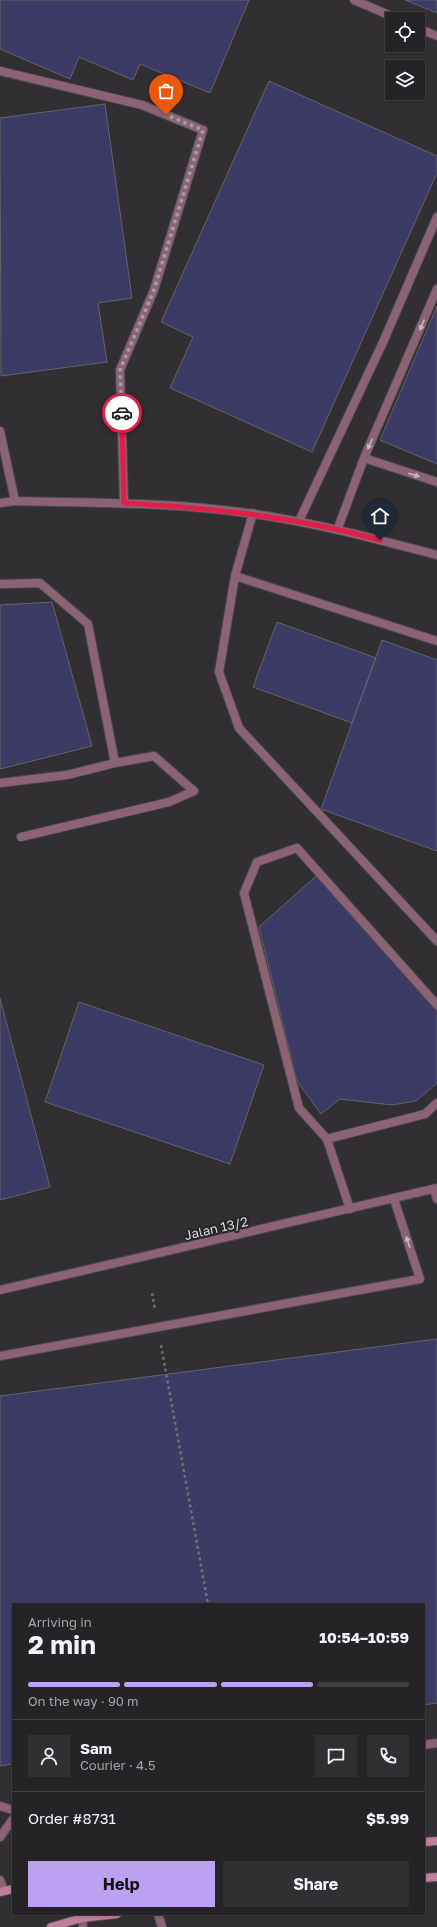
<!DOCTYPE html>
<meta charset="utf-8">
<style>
:root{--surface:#252326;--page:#312f32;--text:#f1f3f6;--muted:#a3a4a7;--line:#424043;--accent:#bca0f2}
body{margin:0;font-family:"Golos Text",sans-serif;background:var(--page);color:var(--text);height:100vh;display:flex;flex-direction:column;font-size:15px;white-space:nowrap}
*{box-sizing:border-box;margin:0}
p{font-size:13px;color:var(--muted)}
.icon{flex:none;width:22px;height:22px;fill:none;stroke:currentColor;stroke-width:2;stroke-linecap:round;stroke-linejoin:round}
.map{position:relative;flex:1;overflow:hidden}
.drawer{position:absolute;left:12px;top:1603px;width:413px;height:312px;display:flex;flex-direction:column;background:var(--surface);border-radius:0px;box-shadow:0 1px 3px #0004,0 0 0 1px var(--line)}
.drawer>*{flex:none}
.buttons{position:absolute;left:385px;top:12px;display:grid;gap:8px}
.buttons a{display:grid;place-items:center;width:40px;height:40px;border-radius:0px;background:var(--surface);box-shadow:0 1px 3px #0004,0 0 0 1px var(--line);font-size:20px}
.pin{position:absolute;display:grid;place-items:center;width:34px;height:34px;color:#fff;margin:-41px -17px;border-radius:50% 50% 50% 0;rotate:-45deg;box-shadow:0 0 4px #0007}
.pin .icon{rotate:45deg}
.courier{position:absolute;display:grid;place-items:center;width:40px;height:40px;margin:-20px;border:3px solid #e11d48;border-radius:50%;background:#fff;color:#222;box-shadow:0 1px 5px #0007}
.head em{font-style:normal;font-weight:700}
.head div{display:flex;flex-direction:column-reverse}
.head{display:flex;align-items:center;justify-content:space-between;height:68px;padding:0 16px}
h1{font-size:26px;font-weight:700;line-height:30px}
.bar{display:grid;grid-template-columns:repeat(4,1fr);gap:6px 4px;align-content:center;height:48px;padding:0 16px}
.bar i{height:5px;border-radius:3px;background:var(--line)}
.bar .selected{background:var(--accent)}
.bar p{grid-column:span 4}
.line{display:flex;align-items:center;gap:10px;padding:0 16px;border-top:1px solid var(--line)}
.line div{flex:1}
.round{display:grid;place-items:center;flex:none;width:42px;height:42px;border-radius:0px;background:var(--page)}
.button{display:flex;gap:8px;margin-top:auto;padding:8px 16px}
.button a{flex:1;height:46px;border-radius:0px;background:var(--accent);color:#111;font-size:16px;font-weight:700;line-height:46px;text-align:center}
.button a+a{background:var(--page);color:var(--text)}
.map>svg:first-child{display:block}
.building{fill:#3c3b65;stroke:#636367}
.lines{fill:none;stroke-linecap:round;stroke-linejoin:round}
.service-casing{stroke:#4d4b4e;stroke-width:10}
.minor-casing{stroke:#4d4b4e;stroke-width:10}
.secondary-casing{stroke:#4d4b4e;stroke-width:10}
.path{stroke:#706e70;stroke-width:2.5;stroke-dasharray:3 3;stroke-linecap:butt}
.service{stroke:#8c6375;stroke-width:8}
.minor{stroke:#8c6375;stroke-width:8}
.secondary{stroke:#c07f9c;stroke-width:8}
.oneway{fill:#c5b8be}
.done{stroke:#a19fa2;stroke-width:4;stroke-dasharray:0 7.2}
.route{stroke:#e11d48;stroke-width:5}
.labels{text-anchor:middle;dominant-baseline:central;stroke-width:4;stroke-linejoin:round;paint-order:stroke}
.street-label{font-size:13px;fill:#dedcde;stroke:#272528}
</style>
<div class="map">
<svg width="437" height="1927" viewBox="0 0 437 1927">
<rect width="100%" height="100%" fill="#312f32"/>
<path class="building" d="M 0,0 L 249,0 L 210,93 L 140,64 L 133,80 L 79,57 L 70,79 L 0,49 Z
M 405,0 L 437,0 L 437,13 Z
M 269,81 L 437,156 L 437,173 L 312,452 L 170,388 L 193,337 L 161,322 Z
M 105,104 L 132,298 L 98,303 L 107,362 L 1,376 L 0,118 Z
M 437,306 L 437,464 L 380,440 Z
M 52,602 L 92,746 L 0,769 L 0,605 Z
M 277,622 L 376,658 L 352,723 L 253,687 Z
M 382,640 L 437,660 L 437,851 L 321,809 Z
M 316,876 L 437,1011 L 437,1083 L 416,1101 L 392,1105 L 340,1099 L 321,1114 L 297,1081 L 259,927 Z
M 0,998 L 50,1187 L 0,1200 Z
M 79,1002 L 264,1065 L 230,1164 L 45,1102 Z
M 437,1339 L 437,1703 L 424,1705 L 424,1604 L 13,1604 L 13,1764 L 0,1766 L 0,1396 Z"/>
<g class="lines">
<defs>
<path id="service" d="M 354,0 L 398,19
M 418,28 L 437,36
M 0,71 L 142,105 L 203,130 L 154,290 L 120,370 L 124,503
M 0,431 L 15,501
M 364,458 L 437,482
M 253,513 L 235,576 L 219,672 L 239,728 L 437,941
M 299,521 L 384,340 L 437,217
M 338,528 L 364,458 L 437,289
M 235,576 L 437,641
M 0,584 L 40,583 L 88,624 L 115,763 L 67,775 L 0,783
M 21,837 L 169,802 L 194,791 L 154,756 L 115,763
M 327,1139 L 425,1114 L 437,1103
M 434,1190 L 437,1199
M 350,1209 L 327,1139 L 299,1108 L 244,893 L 257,862 L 297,848 L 437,1005
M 0,1356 L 420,1279 L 394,1199
M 424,1745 L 437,1743
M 0,1806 L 13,1810
M 0,1837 L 13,1819
M 0,1880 L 4,1891
M 158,1914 L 162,1927
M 82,1918 L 83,1927"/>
<path id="minor" d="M 0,503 L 15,501 C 95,503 175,502 254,514 C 316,523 376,539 437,555
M 0,1290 L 437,1188"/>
<path id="secondary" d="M 424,1842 L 437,1841
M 424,1878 L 437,1877
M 0,1892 L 13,1889
M 51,1927 L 82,1918 L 117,1914"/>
</defs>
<use href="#service" class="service-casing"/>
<use href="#minor" class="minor-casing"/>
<use href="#secondary" class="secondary-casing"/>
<path class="path" d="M 152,1293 L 155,1310
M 161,1345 L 208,1604"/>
<use href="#service" class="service"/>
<use href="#minor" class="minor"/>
<use href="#secondary" class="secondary"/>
</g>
<defs><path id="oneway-solid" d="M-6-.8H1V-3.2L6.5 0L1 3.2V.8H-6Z"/></defs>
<g class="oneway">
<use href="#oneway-solid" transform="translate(422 325) rotate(113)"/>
<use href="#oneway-solid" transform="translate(370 444) rotate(114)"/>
<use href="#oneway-solid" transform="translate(414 475) rotate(18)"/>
<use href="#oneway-solid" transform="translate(408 1242) rotate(-108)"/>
</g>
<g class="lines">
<path class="done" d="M 122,413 L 120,370 L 154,290 L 203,130 L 166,115"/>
<path class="route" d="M 122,413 L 124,503 C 211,508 296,517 380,540"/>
</g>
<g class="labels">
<g class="street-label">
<text transform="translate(216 1228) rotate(-13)">Jalan 13/2</text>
</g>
</g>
</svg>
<div class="buttons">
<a><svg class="icon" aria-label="locate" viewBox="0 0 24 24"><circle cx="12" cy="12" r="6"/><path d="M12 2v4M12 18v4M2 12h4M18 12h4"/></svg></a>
<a><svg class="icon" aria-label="layers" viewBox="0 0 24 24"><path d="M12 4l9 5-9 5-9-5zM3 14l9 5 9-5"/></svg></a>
</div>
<div class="pin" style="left:166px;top:115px;background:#ea580c"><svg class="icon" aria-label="bag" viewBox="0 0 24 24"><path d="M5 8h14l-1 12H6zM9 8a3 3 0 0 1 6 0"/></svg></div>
<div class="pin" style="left:380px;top:540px;background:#1f2937"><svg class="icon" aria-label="home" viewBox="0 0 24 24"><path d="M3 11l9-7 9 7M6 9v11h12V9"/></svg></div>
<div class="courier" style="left:122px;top:413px"><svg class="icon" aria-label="car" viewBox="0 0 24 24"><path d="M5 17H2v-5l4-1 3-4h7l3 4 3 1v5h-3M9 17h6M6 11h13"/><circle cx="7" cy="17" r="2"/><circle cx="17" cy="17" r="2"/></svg></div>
<section class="drawer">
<div class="head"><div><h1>2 min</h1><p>Arriving in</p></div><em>10:54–10:59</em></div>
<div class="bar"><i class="selected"></i><i class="selected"></i><i class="selected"></i><i></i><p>On the way · 90 m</p></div>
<div class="line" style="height:72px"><a class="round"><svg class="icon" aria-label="person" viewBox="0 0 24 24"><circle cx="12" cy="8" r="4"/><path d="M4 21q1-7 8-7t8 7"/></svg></a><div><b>Sam</b><p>Courier · 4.5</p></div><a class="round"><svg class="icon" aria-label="chat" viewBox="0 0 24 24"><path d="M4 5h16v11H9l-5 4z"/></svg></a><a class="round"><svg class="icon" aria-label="phone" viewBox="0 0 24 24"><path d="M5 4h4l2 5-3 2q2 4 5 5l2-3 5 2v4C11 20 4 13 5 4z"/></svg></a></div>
<div class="line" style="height:52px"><div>Order #8731</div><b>$5.99</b></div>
<div class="button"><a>Help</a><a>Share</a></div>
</section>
</div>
